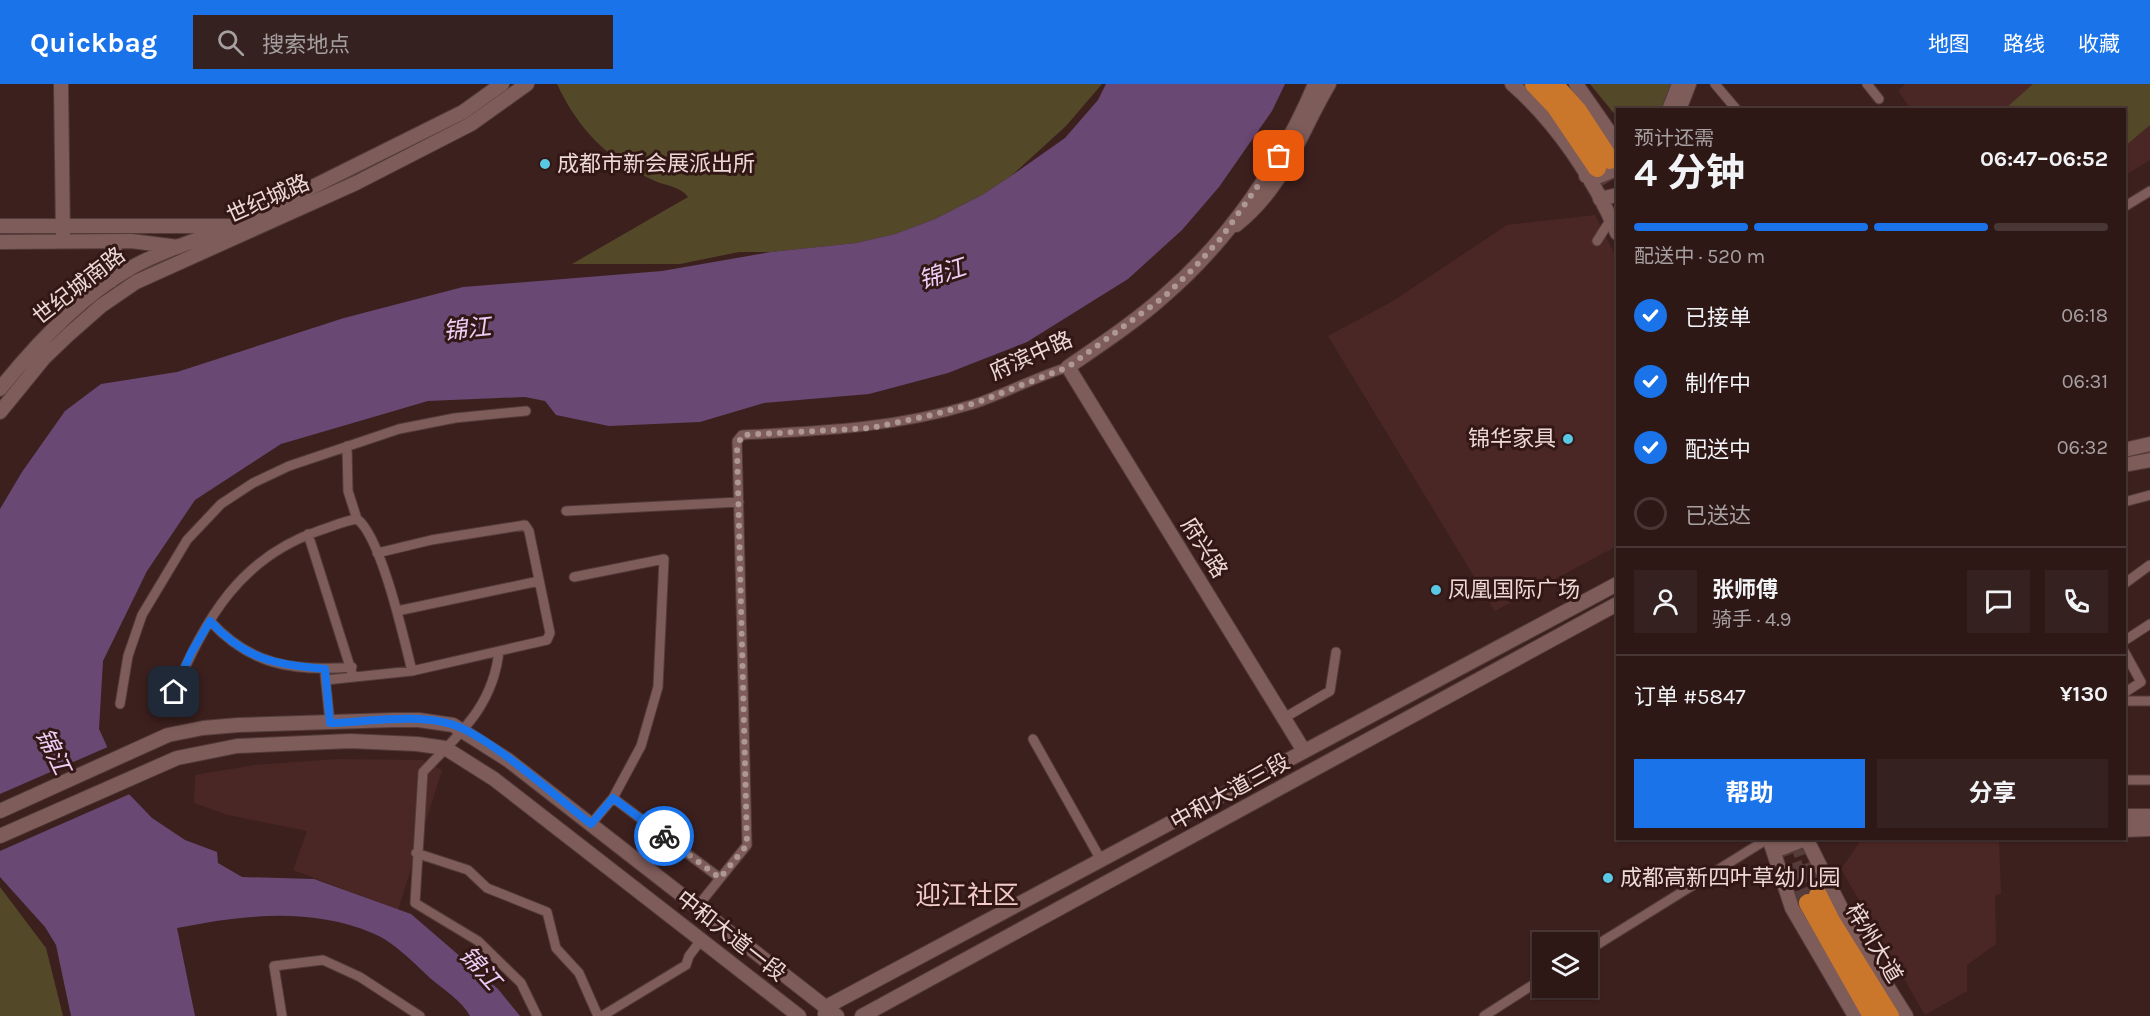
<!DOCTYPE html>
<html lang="zh">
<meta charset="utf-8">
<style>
:root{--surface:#2d1816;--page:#35211f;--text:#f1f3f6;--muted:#a7a0a1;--line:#483735;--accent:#1a73e8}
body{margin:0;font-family:Karla,"Noto Sans SC",sans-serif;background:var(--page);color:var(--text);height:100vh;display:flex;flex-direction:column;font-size:22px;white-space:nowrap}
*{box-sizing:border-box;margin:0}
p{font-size:20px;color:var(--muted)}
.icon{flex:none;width:33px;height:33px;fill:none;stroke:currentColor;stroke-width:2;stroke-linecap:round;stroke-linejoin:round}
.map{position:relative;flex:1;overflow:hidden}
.side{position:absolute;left:1616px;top:24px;width:510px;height:732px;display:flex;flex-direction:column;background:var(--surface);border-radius:0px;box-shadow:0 2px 4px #0004,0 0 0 2px var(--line)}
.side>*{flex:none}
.buttons{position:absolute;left:1532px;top:848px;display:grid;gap:12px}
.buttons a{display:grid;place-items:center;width:66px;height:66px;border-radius:0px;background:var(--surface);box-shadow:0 2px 4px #0004,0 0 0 2px var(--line);font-size:30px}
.pin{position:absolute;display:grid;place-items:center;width:51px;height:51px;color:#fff;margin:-26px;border-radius:12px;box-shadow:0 3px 9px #0006}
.courier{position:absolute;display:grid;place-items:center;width:60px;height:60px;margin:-30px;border:4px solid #1a73e8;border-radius:50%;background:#fff;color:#222;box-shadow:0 2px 8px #0007}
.summary em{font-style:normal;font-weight:700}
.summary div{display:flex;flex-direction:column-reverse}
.summary{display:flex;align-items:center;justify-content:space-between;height:102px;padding:0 18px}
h1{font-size:39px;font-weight:700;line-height:45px}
.bar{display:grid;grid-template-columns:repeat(4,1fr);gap:9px 6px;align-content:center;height:72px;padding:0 18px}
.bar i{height:8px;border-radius:4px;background:var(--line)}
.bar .selected{background:var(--accent)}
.bar p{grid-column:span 4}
.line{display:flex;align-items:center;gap:15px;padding:0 18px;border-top:2px solid var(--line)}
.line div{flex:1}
.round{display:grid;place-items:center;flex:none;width:63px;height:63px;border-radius:0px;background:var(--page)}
ol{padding:0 18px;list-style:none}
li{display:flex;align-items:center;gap:18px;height:66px}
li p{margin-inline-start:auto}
li .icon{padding:6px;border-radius:50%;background:var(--accent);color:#fff;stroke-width:4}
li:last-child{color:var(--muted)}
li i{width:33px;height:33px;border:3px solid var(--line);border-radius:50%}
.primary-button{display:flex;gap:12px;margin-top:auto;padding:12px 18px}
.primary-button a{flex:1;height:69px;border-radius:0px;background:var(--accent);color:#fff;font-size:24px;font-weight:700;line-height:69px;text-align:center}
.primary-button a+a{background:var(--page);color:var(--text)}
header{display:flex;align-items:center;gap:36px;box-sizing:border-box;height:84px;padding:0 30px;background:var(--accent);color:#fff}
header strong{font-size:28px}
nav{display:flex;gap:33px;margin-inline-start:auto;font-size:21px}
.search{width:420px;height:54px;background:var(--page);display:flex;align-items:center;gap:15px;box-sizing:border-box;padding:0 21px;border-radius:0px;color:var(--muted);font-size:22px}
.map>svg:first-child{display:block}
.built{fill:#4a2725}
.green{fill:#534929}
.water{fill:#694874}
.pier{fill:#3c201e}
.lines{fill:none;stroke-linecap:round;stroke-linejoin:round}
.highway-tunnel{stroke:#563c3a;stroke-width:18;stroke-dasharray:18 9;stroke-linecap:butt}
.street-casing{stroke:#523b39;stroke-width:11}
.secondary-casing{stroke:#523b39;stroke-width:16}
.highway-casing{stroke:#523b39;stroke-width:20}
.street{stroke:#7e5c59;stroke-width:9}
.secondary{stroke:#7e5c59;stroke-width:14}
.highway{stroke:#ca772c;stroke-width:18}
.done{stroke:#ae9896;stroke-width:6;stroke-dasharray:0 10.8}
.route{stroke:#1a73e8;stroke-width:8}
.poi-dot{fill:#59c8e4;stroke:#321715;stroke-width:2}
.labels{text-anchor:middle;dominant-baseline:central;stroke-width:6;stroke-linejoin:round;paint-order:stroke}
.poi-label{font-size:22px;fill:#ecd8d6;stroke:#321715;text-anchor:start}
.street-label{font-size:22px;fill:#ecd8d6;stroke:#321715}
.water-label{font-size:24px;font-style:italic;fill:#eccdf6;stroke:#321715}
.quarter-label{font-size:26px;fill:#f0cac6;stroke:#321715}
</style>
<header>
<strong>Quickbag</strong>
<div class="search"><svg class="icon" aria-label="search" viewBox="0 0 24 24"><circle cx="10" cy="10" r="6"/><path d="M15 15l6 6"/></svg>搜索地点</div>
<nav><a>地图</a><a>路线</a><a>收藏</a></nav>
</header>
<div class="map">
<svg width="2150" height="932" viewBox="0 0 2150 932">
<rect width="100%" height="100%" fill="#3c201e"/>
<path class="built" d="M 1905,0 L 2150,0 L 2150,76 L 2124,92 L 2124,26 L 1911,25 L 1898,7 Z
M 1595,131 L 1617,175 L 1617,462 L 1495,527 L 1328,252 L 1393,217 L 1507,141 Z
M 337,675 L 423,676 L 442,686 L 398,826 L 293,786 L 307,747 L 228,731 L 194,719 L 195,691 L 255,681 Z
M 1862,755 L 1999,755 L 2001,810 L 1995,811 L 1996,860 L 1967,881 L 1967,907 L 1925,931 L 1841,785 Z"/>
<path class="green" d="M 557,0 L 1102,0 L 1066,42 L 1011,92 L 982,111 L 935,135 L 895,150 L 856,159 L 771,168 L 739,168 L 680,180 L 572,180 L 688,113 C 680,102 666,102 655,97 C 609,77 578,45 557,0 Z
M 1590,0 L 1675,0 L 1665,25 L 1617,26 L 1617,33 Z
M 2033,0 L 2150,0 L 2150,41 L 2124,63 L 2124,26 L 2005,25 Z
M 0,803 L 46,864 L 63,932 L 0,932 Z"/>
<path class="water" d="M 1106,0 L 1285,0 L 1272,27 L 1219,103 L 1182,146 L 1128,195 L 1027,258 L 948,289 L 869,310 L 764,319 L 700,338 L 609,342 L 556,331 L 545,317 L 525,313 L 428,317 L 281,360 L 195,416 L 147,487 L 103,577 L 99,645 L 129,710 L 152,734 L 185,756 L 217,768 L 218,779 L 242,793 L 314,795 L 411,830 L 498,905 L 520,932 L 470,932 C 462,917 443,905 430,894 C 414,879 393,857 372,849 C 311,823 241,831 177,844 L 195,932 L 71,932 L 56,861 L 45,843 L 0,793 L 0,425 L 22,388 L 65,327 L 101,300 L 177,288 L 344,234 L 463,203 L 662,187 L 771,168 L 856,159 L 895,150 L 935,135 L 982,111 L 1011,92 L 1065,54 L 1098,16 Z"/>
<path class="pier" d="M 110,662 L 132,709 L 0,767 L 0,710 Z"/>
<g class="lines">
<path class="highway-tunnel" d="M 1597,84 L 1617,118
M 1783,754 L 1808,819
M 1797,754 L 1818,811"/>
<defs>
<path id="street" d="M 1715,0 L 1737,26
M 1867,0 L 1879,15
M 2124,123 L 2150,107
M 1597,157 L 1611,135
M 347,362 L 348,407 L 357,435 C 381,452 404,555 412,587
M 2124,418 L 2150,411
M 566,427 L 739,418
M 308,450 L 352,589
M 574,493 L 664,475 L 658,603 L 641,662 L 613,714 L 591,740
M 2124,500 L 2150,481
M 397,527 L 539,497
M 210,537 C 250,581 294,588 352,583
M 2124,557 L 2150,540
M 499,567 C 493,623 459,650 423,688 L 415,819 L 478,857 L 521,899 L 537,932
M 2124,567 L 2141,598 L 2124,609
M 325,591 L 330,639
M 326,596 L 412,587 L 547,556 L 550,549 L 529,447 L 525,441 L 431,456 L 377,469
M 174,608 C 206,534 240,473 321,446 C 333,442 344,437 357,435
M 2124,617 L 2150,617
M 120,620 L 128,572 L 142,531 L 187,456 L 221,420 L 253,399 L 289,382 L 399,345 L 455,334 L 526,327
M 1284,634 L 1330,607 L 1336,568
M 1033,655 L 1101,776
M 2124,696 L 2150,696
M 613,714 L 720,794
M 416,769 L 468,786 L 487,804 L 547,828 L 556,864 L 579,889 L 598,932
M 697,823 L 747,761 L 737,357 L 742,351 C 822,347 896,344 974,320 C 1006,309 1036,293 1068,283
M 1587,867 L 1769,754
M 282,932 L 274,882 L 323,876 L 360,893 L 420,932
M 602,932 L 686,881 L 689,872 L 701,856
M 1484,932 L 1542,895"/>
<path id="secondary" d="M 61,0 L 63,151
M 1512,0 C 1556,38 1595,96 1617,149
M 1576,0 L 1617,59
M 1669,26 L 1679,0
M 1679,26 L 1689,0
M 1586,92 L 1597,93 L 1617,85
M 1600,115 L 1617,111
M 1236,141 C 1286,101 1298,52 1329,0
M 0,142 L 234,142 L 463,28 L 502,0
M 107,157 C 121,169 120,183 111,197
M 0,158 L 131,157 L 178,163
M 0,305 C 36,260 79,214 129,185 C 158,168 192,158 223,146
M 0,328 L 44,274 L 68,251 L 101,222 L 136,198 L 356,99 L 471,40 L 527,0
M 2124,366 L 2150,360
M 2124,381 L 2150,376
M 1304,667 L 1068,283 C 1100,261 1135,238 1164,212 C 1229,156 1282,79 1315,0
M 0,727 L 168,651 L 203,644 L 238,641 L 393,636 L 419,636 L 453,641 L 508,676 L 837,932
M 2124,732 L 2150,732
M 2124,746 L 2150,745
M 0,752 L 177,674 L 237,662 L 350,657 L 417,660 L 445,664 L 494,695 L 799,932
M 1769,754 L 1792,824 L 1855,932
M 1806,754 L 1853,848 L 1906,932
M 1774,767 L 1808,754
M 825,930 L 826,923 L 1617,500
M 862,932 L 1617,520"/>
<path id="highway" d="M 1534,0 L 1555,22 L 1597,84
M 1554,0 L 1578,27 L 1610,76
M 1818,811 L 1831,837 L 1890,932
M 1808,819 L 1872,932"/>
</defs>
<use href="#street" class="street-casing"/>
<use href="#secondary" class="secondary-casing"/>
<use href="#highway" class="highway-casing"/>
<use href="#street" class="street"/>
<use href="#secondary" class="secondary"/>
<use href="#highway" class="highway"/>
</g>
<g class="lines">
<path class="done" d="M 664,752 L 720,794 L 747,761 L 737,363 L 742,351 L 871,344 L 932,331 L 976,319 L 1068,283 L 1164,213 L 1192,186 L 1221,154 L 1279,72"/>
<path class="route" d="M 174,608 L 191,569 L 210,537 C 246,576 274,580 325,585 L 330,639 C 366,638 419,629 454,641 C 493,655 556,713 591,740 L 613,714 L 664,752"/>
</g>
<g class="poi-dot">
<circle cx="545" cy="80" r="6"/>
<circle cx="1568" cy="355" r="6"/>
<circle cx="1436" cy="506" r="6"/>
<circle cx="1608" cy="794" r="6"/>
</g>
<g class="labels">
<g class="poi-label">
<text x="557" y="80">成都市新会展派出所</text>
<text x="1556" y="355" text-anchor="end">锦华家具</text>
<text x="1448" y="506">凤凰国际广场</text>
<text x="1620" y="794">成都高新四叶草幼儿园</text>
</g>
<g class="street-label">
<text transform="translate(268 115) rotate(-24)">世纪城路</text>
<text transform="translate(79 202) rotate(-38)">世纪城南路</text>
<text transform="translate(1031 272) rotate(-24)">府滨中路</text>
<text transform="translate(1204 464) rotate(58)">府兴路</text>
<text transform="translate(1230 708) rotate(-29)">中和大道三段</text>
<text transform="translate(731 852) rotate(38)">中和大道一段</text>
<text transform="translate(1874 859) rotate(59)">梓州大道</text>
</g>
<g class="water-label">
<text transform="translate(942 190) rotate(-18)">锦江</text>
<text transform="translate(467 245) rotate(-6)">锦江</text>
<text transform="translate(53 667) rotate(64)">锦江</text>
<text transform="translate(480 884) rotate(48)">锦江</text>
</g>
<g class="quarter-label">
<text x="967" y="811">迎江社区</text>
</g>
</g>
</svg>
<div class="buttons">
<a><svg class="icon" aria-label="layers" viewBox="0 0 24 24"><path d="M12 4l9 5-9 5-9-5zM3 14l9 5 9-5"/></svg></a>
</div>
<div class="pin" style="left:1279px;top:72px;background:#ea580c"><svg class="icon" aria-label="bag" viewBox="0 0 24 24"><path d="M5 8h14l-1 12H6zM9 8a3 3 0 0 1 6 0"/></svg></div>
<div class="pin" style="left:174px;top:608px;background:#1f2937"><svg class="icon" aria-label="home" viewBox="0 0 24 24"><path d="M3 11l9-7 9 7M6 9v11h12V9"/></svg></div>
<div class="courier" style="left:664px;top:752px"><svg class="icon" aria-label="bike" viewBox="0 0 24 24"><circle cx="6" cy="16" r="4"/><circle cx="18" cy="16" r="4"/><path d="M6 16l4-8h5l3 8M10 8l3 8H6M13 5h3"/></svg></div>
<section class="side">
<div class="summary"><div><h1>4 分钟</h1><p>预计还需</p></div><em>06:47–06:52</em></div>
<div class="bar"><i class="selected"></i><i class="selected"></i><i class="selected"></i><i></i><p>配送中 · 520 m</p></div>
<ol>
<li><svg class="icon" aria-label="check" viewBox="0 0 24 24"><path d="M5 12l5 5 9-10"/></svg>已接单<p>06:18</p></li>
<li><svg class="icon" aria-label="check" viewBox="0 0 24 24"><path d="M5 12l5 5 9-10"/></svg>制作中<p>06:31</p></li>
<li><svg class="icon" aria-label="check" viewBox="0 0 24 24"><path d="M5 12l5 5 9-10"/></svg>配送中<p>06:32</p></li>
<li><i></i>已送达</li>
</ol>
<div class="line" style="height:108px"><a class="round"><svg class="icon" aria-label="person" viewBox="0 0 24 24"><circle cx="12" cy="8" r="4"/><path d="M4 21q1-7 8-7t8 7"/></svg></a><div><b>张师傅</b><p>骑手 · 4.9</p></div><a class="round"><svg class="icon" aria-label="chat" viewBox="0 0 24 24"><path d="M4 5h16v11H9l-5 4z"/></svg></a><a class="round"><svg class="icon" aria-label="phone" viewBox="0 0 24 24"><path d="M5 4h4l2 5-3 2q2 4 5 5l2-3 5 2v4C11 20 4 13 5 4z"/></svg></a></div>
<div class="line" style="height:78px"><div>订单 #5847</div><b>¥130</b></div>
<div class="primary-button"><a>帮助</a><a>分享</a></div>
</section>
</div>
